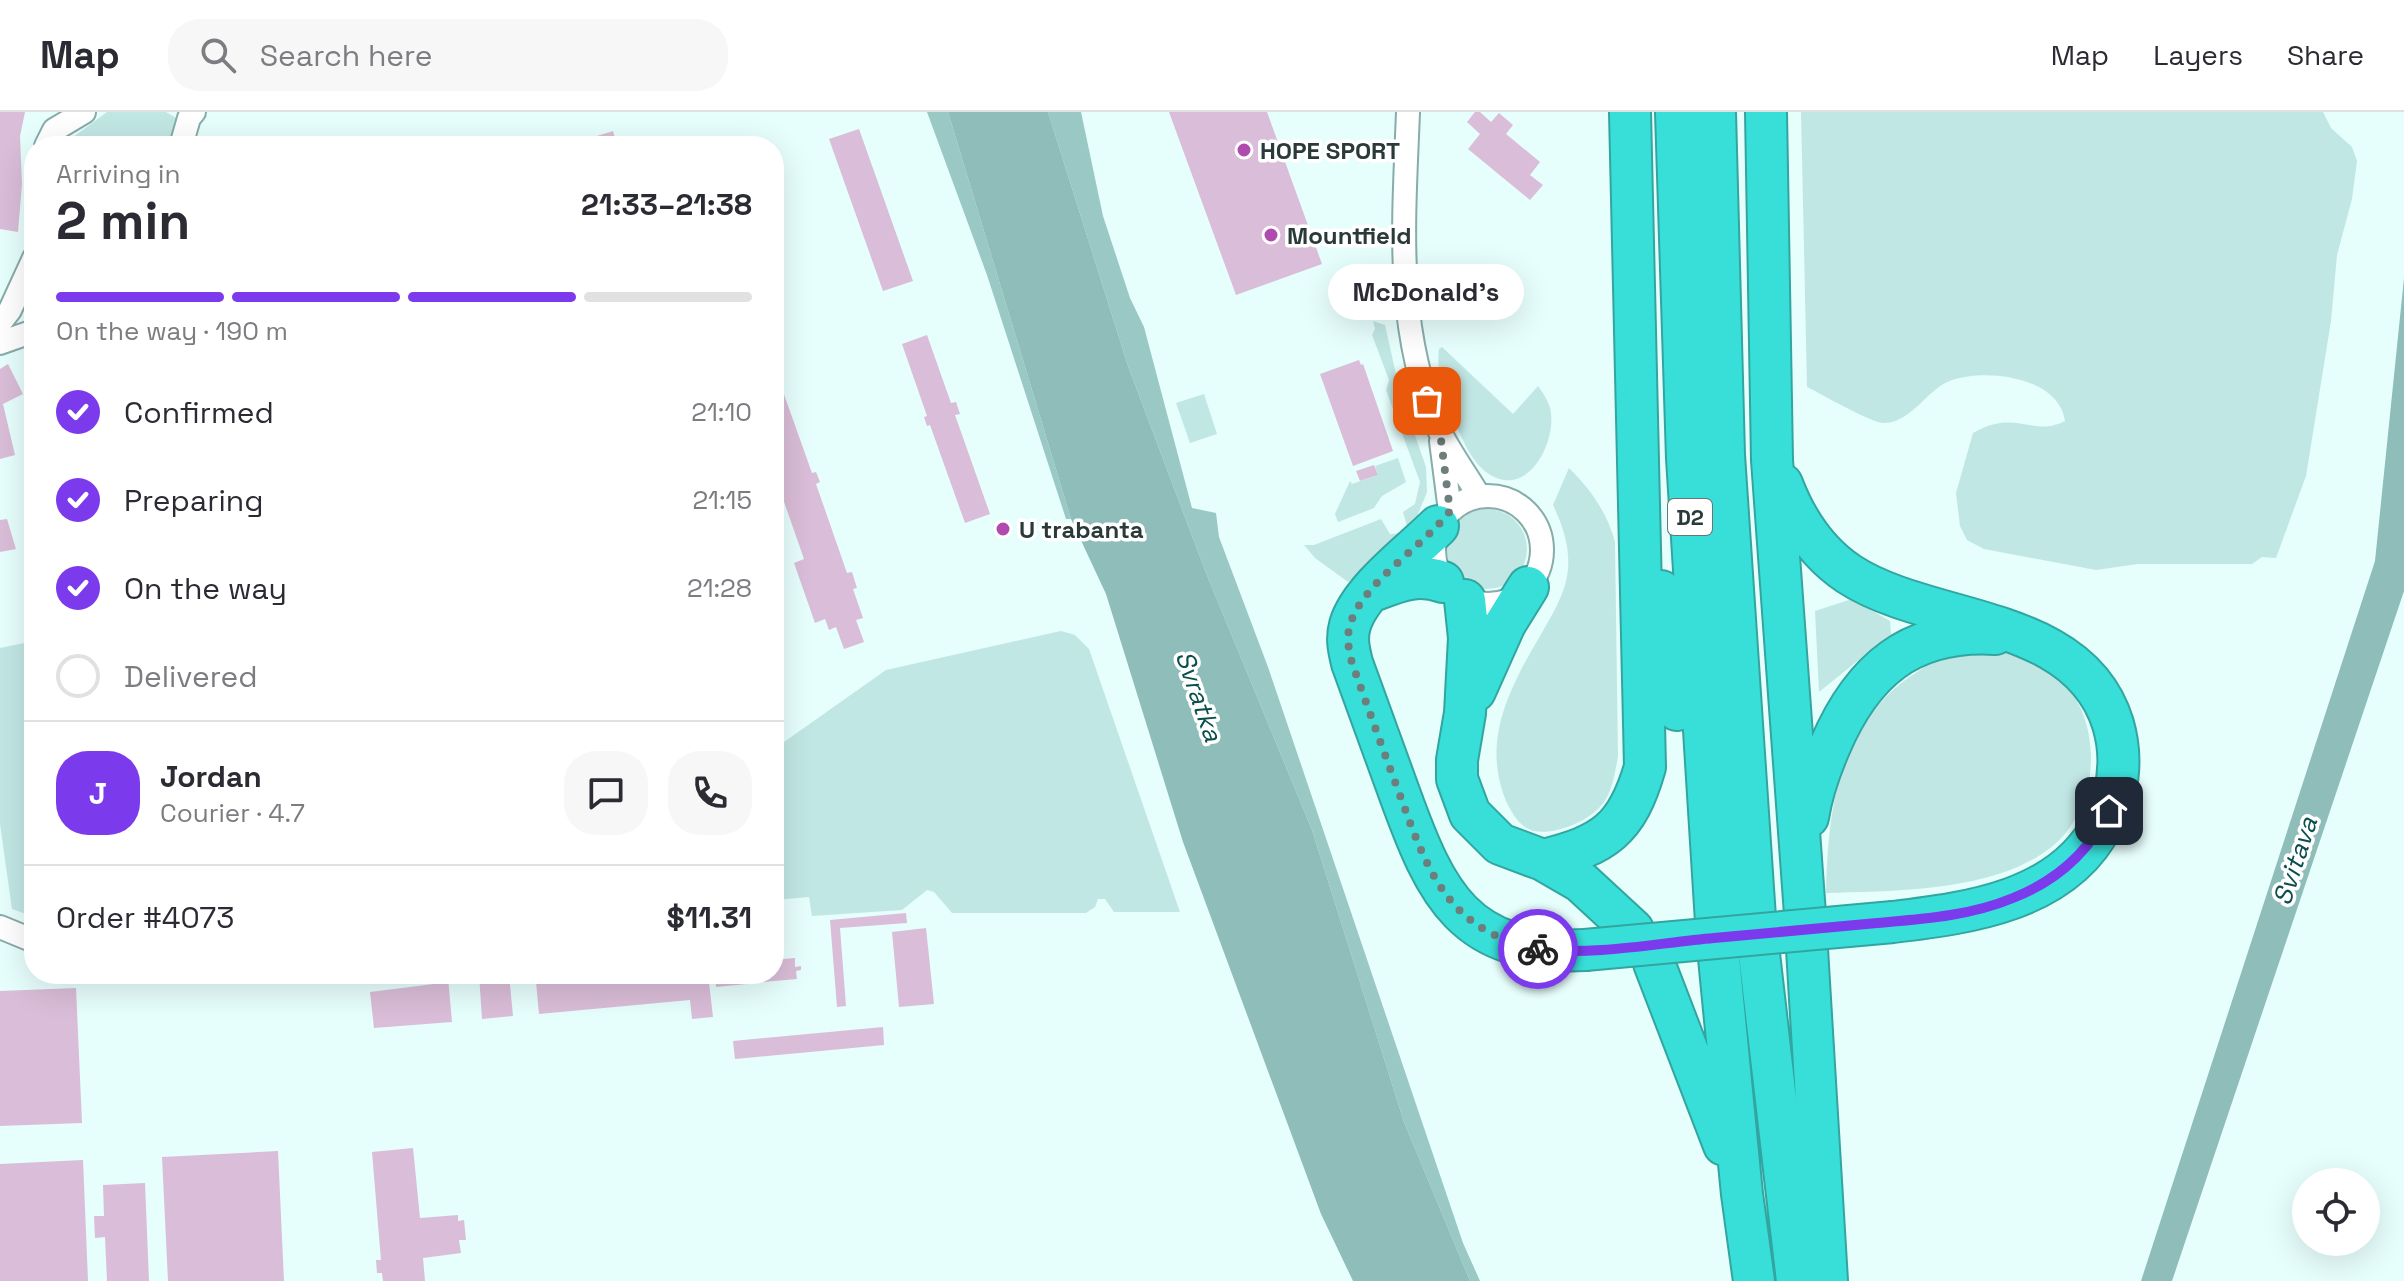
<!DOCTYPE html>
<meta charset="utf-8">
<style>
:root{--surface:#fff;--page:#f7f7f7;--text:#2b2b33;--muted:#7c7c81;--line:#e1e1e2;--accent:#7c3aed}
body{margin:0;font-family:"Space Grotesk",sans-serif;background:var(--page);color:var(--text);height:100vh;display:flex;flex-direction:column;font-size:30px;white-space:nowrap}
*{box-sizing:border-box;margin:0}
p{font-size:26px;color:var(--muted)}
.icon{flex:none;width:44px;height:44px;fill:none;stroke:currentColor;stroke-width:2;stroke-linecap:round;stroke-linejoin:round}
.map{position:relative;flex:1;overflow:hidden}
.panel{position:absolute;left:24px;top:24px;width:760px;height:848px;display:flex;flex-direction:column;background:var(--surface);border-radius:32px;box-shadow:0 8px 32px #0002}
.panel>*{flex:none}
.controls{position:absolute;left:2292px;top:1056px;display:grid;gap:16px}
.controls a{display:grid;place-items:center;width:88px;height:88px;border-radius:50%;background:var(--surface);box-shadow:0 8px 32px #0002;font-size:40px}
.pin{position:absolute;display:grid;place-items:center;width:68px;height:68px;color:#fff;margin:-34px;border-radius:16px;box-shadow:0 4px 12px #0006}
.courier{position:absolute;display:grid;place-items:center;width:80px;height:80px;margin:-40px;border:6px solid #7c3aed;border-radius:50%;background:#fff;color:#222;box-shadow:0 2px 10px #0007}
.bubble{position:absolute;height:56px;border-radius:28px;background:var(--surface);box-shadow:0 8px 32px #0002;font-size:26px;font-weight:600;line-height:56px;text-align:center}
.overview em{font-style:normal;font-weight:600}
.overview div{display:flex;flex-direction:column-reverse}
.overview{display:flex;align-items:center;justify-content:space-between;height:136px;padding:0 32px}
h1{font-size:52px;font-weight:600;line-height:60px}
.bar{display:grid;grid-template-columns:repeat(4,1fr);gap:12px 8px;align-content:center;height:96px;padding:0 32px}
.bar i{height:10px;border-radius:6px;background:var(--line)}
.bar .current{background:var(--accent)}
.bar p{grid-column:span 4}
.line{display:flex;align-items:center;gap:20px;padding:0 32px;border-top:2px solid var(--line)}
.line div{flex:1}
.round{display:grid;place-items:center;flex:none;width:84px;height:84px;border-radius:32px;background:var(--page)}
ol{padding:0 32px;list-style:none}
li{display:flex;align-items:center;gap:24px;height:88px}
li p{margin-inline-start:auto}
li .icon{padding:8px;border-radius:50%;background:var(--accent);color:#fff;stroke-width:4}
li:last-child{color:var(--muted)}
li i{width:44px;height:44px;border:4px solid var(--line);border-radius:50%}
header{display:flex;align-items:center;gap:48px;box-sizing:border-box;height:112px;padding:0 40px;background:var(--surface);border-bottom:2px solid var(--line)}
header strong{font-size:38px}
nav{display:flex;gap:44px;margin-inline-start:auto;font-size:28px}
.search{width:560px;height:72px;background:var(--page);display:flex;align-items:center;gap:20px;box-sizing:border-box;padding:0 28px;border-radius:32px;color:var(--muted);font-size:30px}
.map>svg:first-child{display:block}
.green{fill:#c1e7e4}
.forest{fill:#9ac8c5}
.water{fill:#8fbdb9}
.building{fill:#dabdd8}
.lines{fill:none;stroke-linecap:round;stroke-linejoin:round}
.minor-casing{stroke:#87aca9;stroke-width:26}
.motorway-casing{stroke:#33a5a0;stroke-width:44}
.minor{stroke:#fff;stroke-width:22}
.motorway{stroke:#38dfd8;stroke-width:40}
.motorway-bridge-casing{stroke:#33a5a0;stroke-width:44;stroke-linecap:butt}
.motorway-bridge{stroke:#38dfd8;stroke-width:40}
.done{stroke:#6c7f7d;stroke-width:8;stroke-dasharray:0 14.4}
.route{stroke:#7c3aed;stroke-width:10}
.poi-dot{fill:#b04aaf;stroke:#fff;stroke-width:3}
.labels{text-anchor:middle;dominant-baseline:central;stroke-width:7;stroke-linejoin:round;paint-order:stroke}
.shield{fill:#fff;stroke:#6a7574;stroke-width:2}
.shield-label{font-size:22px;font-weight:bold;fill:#2a3a39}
.poi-label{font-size:24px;font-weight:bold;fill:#2a3a39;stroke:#fff;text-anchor:start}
.water-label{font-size:26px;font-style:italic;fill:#0b4f4c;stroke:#fff}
</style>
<header>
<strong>Map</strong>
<div class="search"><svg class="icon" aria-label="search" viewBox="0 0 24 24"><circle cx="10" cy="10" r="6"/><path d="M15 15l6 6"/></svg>Search here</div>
<nav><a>Map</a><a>Layers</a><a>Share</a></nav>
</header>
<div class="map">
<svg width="2404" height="1169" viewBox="0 0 2404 1169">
<rect width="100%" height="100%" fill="#e6fefc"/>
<path class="green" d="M 107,0 L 166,0 L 178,7 L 170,34 L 61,34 Z
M 1801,0 L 2323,0 L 2331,16 L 2352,35 L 2357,49 L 2352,87 L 2337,143 L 2331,209 L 2306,364 L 2276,446 L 2262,445 L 2252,452 L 2138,452 L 2096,458 L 1984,437 L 1967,428 L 1960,414 L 1956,381 L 1973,321 C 2016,296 2032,326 2065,309 C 2059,265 1987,256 1952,268 C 1928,276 1912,310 1885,311 C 1872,312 1822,282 1807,275 Z
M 1373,209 L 1385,213 L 1400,280 L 1426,355 L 1427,380 L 1414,412 L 1402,428 L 1348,470 L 1315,446 L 1304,433 L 1314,433 L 1381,407 L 1390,422 L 1404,421 L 1407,414 L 1403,400 L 1415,392 L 1420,370 L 1386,278 L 1389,268 L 1372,223 L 1375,217 Z
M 1442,235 L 1513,302 L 1538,274 C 1544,283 1550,291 1551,301 C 1555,335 1525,389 1486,360 C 1470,348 1459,321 1452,302 C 1443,280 1436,260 1439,237 Z
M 1204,282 L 1217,322 L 1190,331 L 1176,291 Z
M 1398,346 L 1406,370 L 1382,384 L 1374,396 L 1338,410 L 1335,402 L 1350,369 L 1352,372 L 1378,363 L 1375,354 Z
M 1569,356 C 1591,378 1607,400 1615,430 L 1618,644 C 1615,661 1612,683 1600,695 C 1585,711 1554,723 1534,719 C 1519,715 1512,701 1506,689 C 1481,629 1510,575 1540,524 C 1552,503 1566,481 1568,457 C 1570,434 1562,412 1553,393 Z
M1447 437a40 40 0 1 1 80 0a40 40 0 1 1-80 0Z
M 1852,487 L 1890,509 L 1891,522 L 1819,580 L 1815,499 Z
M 1061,519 L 1075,523 L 1089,537 L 1180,800 L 1114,800 L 1105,787 L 1098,787 L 1095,795 L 1086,801 L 952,801 L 934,780 L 927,778 L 902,798 L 812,804 L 809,785 L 774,788 L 774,641 L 784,630 L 886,558 Z
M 34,529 L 34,805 L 12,797 L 0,712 L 0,536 Z
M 1991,534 C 2014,539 2032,544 2052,559 C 2104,600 2103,690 2055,732 C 2000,780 1895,779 1826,781 C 1828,696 1838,610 1917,560 C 1925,555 1934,547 1943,544 C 1957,538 1976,537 1991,534 Z"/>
<path class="forest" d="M 927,0 L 948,0 L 1071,407 L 1066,407 L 987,163 Z
M 1048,0 L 1081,0 L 1103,104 L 1130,186 L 1144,215 L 1192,396 L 1216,401 L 1219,425 L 1268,555 L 1463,1131 L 1480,1169 L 1470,1169 L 1404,1010 L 1312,718 L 1206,461 L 1128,254 Z"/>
<path class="water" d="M 948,0 L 1048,0 L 1128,254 L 1206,461 L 1312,718 L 1404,1010 L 1470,1169 L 1353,1169 L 1321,1102 L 1183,730 L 1106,482 L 1071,407 Z
M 2404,166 L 2404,479 L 2172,1169 L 2141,1169 L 2375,449 Z"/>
<path class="building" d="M 0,0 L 25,0 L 20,24 L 22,72 L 18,120 L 0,117 Z
M 1169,0 L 1267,0 L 1322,152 L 1236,183 Z
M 1475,0 L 1480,0 L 1491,10 L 1499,1 L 1513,13 L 1506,22 L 1540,50 L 1530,63 L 1543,73 L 1530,88 L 1468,37 L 1480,22 L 1467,10 Z
M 859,17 L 913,169 L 883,179 L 829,27 Z
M 613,19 L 617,34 L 600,34 L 597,24 Z
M 232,27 L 248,29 L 270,34 L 204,34 Z
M 927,223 L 951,291 L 956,290 L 960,302 L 955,303 L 990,402 L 965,411 L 930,313 L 927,314 L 924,305 L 927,304 L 902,232 Z
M 1359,248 L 1361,253 L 1363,252 L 1393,339 L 1353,354 L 1320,262 Z
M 8,252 L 23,282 L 3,292 L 15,343 L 0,347 L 0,257 Z
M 781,274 L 812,361 L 816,360 L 820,370 L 816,372 L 847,461 L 852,460 L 857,476 L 853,477 L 863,506 L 856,508 L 864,530 L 844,537 L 836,515 L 829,518 L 825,507 L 815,511 L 794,451 L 804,447 L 782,384 L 777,385 L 774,377 L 778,373 L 774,362 L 774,276 Z
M 1374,353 L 1378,363 L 1360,369 L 1356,359 Z
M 7,407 L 16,437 L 0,440 L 0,408 Z
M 906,801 L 907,811 L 840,816 L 846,894 L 837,895 L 830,808 Z
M 926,816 L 934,892 L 899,895 L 892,820 Z
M 795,846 L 795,855 L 801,854 L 801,858 L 796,859 L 797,867 L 763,870 L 762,862 L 774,862 L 774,848 Z
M 479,862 L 509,862 L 513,904 L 482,907 Z
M 623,862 L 708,862 L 713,905 L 692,907 L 690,888 L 539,902 L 536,870 Z
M 715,862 L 756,862 L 757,871 L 716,875 Z
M 448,865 L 452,910 L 374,916 L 370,880 L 434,872 L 434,867 Z
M 76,876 L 82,1011 L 0,1014 L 0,879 Z
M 883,915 L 884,933 L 735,947 L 733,929 Z
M 413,1036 L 420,1106 L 458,1103 L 458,1109 L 464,1108 L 466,1128 L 459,1128 L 461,1141 L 423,1146 L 425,1169 L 383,1169 L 382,1161 L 377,1161 L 376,1148 L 381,1148 L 372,1040 Z
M 278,1039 L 284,1169 L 168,1169 L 162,1045 Z
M 83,1048 L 88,1169 L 0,1169 L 0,1052 Z
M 145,1071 L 149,1169 L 107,1169 L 105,1125 L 95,1126 L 94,1104 L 104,1104 L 103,1073 Z"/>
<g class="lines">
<defs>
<path id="minor" d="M 1408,0 C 1404,106 1394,216 1438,316 C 1449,339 1466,362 1479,384
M 46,34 L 54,18 L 84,0
M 181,34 L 189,6 L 194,0
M 0,211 L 10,198 L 34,146
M 0,231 L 34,219
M 1441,329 L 1450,399
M1434 438a54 54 0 1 1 108 0a54 54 0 1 1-108 0Z
M 0,815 L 34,829"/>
<path id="motorway" d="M 1676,0 L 1687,346 L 1716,810
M 1715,0 L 1724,343 L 1755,806
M 1766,0 L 1772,348 L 1805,802
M 1782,372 C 1796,409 1816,440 1849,462 C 1930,515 2079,501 2113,612 C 2123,646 2119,679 2103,711 C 2064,789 1969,801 1893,810
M 1438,414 C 1412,440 1360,478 1350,513 C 1346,527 1349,538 1352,551 C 1368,595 1384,639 1400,683 C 1436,782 1464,844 1585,838
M 1375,478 C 1399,469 1418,461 1443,470
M 1661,479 L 1677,598
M 1465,488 L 1469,526 L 1465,601 L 1457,648 L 1457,667 L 1470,702 L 1500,732 L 1543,748 L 1581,770 L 1633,818
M 1475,579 L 1505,512 L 1528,475
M 1808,705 C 1812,680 1820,657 1830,634 C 1862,559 1910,517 1995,522
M 1543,748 C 1604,733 1627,718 1645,655 L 1630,0
M 1807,837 L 1827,1169
M 1759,842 L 1797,1169
M 1719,846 L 1742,1082 L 1754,1169
M 1654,851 L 1724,1033"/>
</defs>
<use href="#minor" class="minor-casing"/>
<use href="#motorway" class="motorway-casing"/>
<use href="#minor" class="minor"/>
<use href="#motorway" class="motorway"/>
<defs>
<path id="motorway-bridge" d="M 1585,838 L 1893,810"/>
</defs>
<use href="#motorway-bridge" class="motorway-bridge-casing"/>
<use href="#motorway-bridge" class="motorway-bridge"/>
</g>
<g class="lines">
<path class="done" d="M 1427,289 L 1440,320 L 1450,399 C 1423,435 1362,471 1350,513 C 1346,527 1349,538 1352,551 C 1367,593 1382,635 1398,678 C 1427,757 1446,819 1538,837"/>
<path class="route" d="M 1538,837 C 1595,844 1657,831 1714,826 C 1768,821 1822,816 1877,811 C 1923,807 1970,804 2013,786 C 2056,769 2089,740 2109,699"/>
</g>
<g class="poi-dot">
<circle cx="1244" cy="38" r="8"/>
<circle cx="1271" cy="123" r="8"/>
<circle cx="1003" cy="417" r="8"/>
</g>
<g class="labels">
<rect class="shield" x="1668" y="387" width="44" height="36" rx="6"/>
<g class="shield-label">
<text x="1690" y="405">D2</text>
</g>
<g class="poi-label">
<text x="1260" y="38">HOPE SPORT</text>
<text x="1287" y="123">Mountfield</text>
<text x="1019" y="417">U trabanta</text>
</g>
<g class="water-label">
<text transform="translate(1199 584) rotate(71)">Svratka</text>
<text transform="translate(2295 749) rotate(-72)">Svitava</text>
</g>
</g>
</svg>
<div class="controls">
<a><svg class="icon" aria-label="locate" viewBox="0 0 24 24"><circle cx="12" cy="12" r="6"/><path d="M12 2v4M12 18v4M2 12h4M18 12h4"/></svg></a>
</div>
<div class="pin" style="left:1427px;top:289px;background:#ea580c"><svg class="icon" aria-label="bag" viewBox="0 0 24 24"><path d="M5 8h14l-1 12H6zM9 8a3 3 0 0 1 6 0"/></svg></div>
<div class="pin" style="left:2109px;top:699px;background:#1f2937"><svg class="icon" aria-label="home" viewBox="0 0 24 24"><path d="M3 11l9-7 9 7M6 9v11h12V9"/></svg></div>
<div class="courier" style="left:1538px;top:837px"><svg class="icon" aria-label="bike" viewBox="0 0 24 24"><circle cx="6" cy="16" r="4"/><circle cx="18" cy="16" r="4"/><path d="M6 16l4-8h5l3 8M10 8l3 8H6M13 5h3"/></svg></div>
<div class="bubble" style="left:1328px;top:152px;width:196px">McDonald's</div>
<section class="panel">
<div class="overview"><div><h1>2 min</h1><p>Arriving in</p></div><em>21:33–21:38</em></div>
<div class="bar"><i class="current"></i><i class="current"></i><i class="current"></i><i></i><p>On the way · 190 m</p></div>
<ol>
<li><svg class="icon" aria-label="check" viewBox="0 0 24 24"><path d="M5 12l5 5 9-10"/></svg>Confirmed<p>21:10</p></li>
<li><svg class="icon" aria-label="check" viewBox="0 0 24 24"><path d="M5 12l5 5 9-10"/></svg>Preparing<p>21:15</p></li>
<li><svg class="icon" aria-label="check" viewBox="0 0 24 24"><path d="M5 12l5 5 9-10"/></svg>On the way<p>21:28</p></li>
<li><i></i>Delivered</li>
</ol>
<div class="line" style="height:144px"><b class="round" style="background:var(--accent);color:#fff">J</b><div><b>Jordan</b><p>Courier · 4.7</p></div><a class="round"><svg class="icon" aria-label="chat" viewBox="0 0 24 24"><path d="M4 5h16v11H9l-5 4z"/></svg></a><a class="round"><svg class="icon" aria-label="phone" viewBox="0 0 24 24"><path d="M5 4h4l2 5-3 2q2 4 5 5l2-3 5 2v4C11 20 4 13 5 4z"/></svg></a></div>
<div class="line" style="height:104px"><div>Order #4073</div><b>$11.31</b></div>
</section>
</div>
